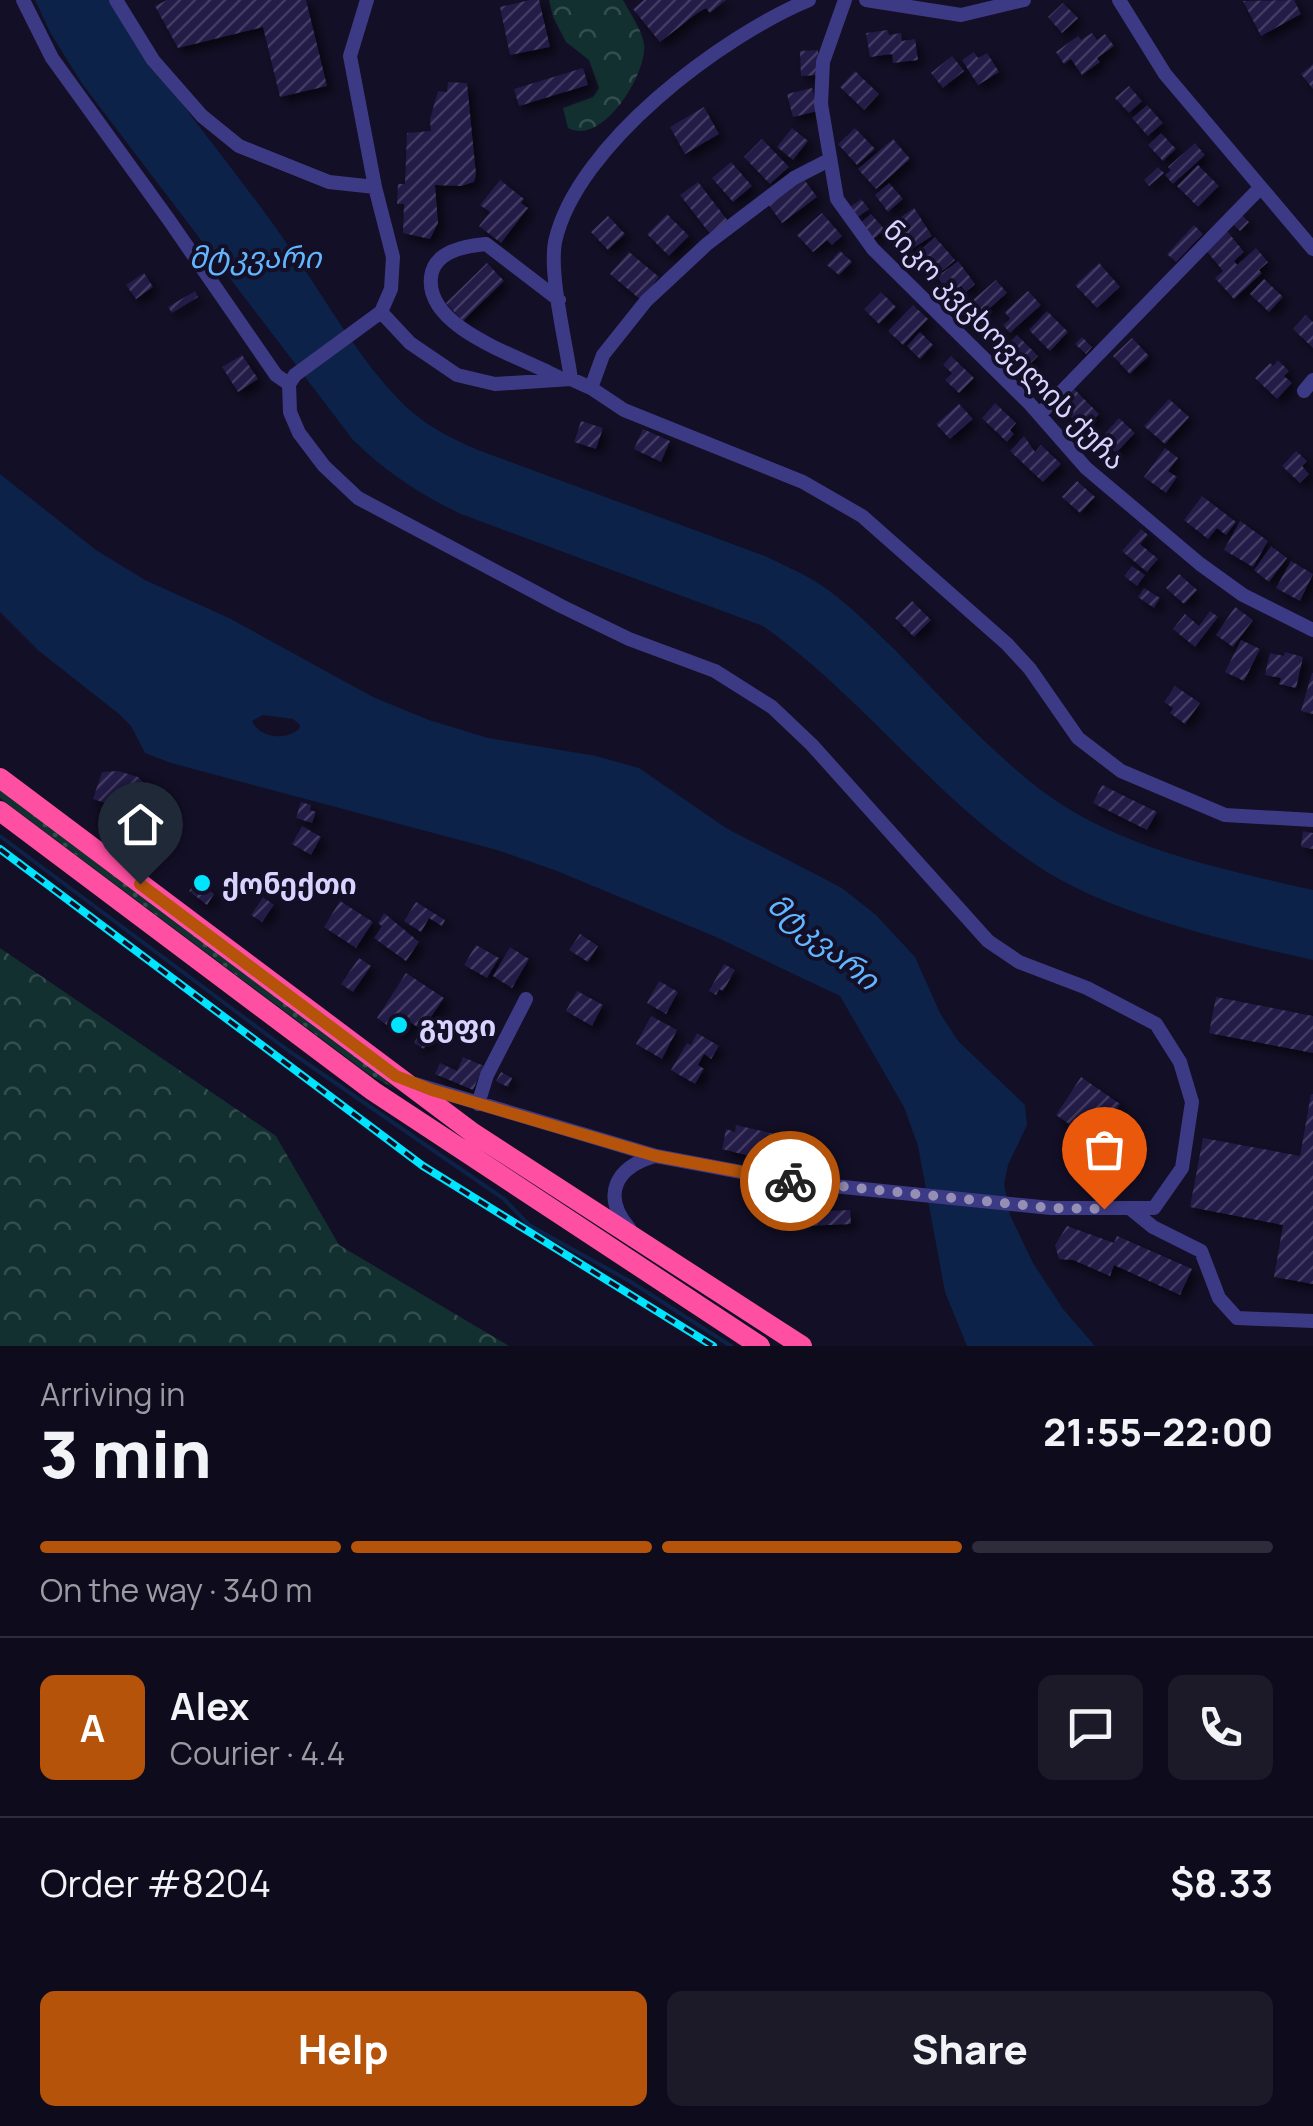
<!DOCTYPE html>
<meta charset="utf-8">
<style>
:root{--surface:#0e0b1c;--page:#1c1929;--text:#f1f3f6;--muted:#9b9ba3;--line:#2e2b3b;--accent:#b45309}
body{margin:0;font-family:Manrope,"Noto Sans Georgian",sans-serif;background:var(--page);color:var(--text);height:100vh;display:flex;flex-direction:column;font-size:38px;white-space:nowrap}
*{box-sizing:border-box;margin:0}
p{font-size:32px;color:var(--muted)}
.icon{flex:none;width:55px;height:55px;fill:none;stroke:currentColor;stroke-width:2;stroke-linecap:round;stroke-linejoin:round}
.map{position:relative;height:1346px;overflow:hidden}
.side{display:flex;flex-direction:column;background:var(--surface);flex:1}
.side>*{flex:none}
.pin{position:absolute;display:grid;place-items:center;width:85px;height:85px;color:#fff;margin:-102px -42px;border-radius:50% 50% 50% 0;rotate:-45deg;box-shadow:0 0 10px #0007}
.pin .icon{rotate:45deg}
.courier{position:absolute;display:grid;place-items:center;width:100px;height:100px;margin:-50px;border:8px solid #b45309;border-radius:50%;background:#fff;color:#222;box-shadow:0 2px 12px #0007}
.head em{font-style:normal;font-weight:800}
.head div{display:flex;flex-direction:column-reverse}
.head{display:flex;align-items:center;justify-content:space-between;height:170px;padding:0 40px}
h1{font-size:65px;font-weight:800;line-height:75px}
.bar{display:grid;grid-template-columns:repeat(4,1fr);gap:15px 10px;align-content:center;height:120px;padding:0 40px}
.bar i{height:12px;border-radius:8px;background:var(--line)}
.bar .on{background:var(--accent)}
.bar p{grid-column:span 4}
.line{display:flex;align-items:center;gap:25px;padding:0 40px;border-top:2px solid var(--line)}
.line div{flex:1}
.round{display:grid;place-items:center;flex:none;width:105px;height:105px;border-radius:15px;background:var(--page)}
.primary-button{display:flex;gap:20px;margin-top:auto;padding:20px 40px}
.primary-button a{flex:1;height:115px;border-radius:15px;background:var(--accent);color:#fff;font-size:40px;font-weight:800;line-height:115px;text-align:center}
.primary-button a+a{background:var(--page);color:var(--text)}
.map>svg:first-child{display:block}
.grass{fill:url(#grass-dots)}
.forest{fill:url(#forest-crowns)}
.water{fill:#0c2248;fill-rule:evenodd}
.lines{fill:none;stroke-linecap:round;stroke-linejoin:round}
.stream{stroke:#0c2248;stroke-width:4}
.building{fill:url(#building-hatch);filter:url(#shadow)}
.minor{stroke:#3d3a85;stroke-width:14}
.highway{stroke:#ff4fa3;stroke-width:20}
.rail-casing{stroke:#00e5ff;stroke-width:8}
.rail{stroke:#130f26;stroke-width:4;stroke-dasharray:11;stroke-linecap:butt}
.done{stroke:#948fb3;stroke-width:10;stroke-dasharray:0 18}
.route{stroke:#b45309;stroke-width:12}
.poi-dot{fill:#00e5ff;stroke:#130f26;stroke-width:4}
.labels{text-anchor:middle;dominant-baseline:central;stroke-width:8;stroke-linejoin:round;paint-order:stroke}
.street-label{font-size:28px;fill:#d9d4ff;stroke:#130f26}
.poi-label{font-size:28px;font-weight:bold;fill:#d9d4ff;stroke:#130f26;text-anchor:start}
.water-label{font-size:30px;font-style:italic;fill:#62b6ff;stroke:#130f26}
</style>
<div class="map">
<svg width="1313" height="1346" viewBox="0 0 1313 1346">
<defs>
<pattern id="grass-dots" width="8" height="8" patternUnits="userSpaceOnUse" patternTransform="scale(2.5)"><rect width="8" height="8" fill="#12302f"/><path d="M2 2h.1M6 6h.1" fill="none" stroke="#344d4e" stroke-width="1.8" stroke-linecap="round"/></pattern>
<pattern id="forest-crowns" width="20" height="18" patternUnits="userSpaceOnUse" patternTransform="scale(2.5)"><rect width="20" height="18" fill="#12302f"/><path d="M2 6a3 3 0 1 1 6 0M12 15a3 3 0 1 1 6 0" fill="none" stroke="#344d4e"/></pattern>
<pattern id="building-hatch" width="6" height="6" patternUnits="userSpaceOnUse" patternTransform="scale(2.5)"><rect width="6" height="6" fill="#241b47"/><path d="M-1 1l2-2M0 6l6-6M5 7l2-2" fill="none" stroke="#433b63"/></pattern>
<filter id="shadow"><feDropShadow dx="5.5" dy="5.5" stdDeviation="5" flood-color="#0009"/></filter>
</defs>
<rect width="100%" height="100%" fill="#130f26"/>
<path class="grass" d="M 0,786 L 374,1069 L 395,1089 L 370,1075 L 0,798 Z"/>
<path class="forest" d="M 549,0 L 623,0 C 630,13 642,30 644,44 C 648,72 603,147 568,128 L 563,108 L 593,97 L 599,88 L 589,60 L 566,42 L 553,17 Z
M 0,948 L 276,1136 L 339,1245 L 509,1346 L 0,1346 Z"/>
<path class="water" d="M 35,0 L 110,0 C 162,85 228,159 285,241 C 323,294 364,370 412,412 C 432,429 455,440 478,450 L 765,556 C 779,563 793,569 806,576 C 839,594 867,623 894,649 C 940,696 985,746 1037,787 C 1115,848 1218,868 1313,890 L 1313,960 C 1228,941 1112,915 1039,867 C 936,800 863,697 763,626 L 461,514 C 419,494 386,472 353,440 L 83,85 L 51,34 Z
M 0,474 L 96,550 L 145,580 L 231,619 L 373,697 L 429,720 L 488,738 L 596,756 L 639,768 L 726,828 L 842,888 L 876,915 L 915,957 L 940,1013 L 958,1041 L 1025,1105 L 1027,1125 L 1008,1165 L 1004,1184 L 1010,1215 L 1033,1263 L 1063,1309 L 1095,1346 L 967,1346 L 945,1292 L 918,1146 L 904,1107 L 840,996 L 716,937 L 557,871 L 497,850 L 171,763 L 145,753 L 131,726 L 119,714 L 39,651 L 0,612 ZM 263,715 L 293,719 L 300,725 L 299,729 C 285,741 260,738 252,721 Z"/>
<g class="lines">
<path class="stream" d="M 0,836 L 289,1051 L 504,1199 L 529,1225 L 631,1282 L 731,1346"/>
</g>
<path class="building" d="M 167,0 L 306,0 L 327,86 L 280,97 L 263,27 L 178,48 L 155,6 Z
M 530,0 L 539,0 L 550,47 L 510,55 L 500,7 Z
M 644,0 L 726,0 L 710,13 L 706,8 L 696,14 L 660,42 L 633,9 Z
M 1294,0 L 1301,14 L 1261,36 L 1243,1 Z
M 1063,3 L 1078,18 L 1062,33 L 1048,17 Z
M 888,30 L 889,35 L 901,33 L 902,41 L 915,39 L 918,60 L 893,63 L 892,54 L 870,57 L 866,33 Z
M 1092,33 L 1097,40 L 1105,34 L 1114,46 L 1097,58 L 1100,62 L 1082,75 L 1071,59 L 1064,64 L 1056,52 L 1078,36 L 1081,40 Z
M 818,50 L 819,75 L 801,76 L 800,51 Z
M 974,52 L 978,58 L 987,53 L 999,72 L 978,85 L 962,60 Z
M 952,56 L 964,71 L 943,88 L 931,73 Z
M 1313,64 L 1313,89 L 1301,74 Z
M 583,68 L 588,85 L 519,106 L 514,89 Z
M 855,71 L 879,94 L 864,110 L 840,87 Z
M 448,82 L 467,83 L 476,175 L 474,182 L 461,186 L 435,185 L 438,223 L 430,239 L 403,233 L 404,204 L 397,204 L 398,184 L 405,184 L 407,133 L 431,131 L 430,119 L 438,91 L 447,92 Z
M 1129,86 L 1142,101 L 1129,113 L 1115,98 Z
M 812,88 L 818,111 L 793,117 L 787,94 Z
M 1147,105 L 1163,123 L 1148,136 L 1132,118 Z
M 704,107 L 719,134 L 685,154 L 670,127 Z
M 792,128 L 808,141 L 793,160 L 777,147 Z
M 855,128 L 875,149 L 857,165 L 838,144 Z
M 1161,133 L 1176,149 L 1163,161 L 1148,145 Z
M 762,139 L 789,167 L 770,184 L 744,157 Z
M 893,139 L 910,159 L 876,189 L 858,169 Z
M 1195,143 L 1205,155 L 1173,184 L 1165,175 L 1171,170 L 1168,167 Z
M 731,162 L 752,186 L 733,202 L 712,178 Z
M 1198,165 L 1219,186 L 1198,207 L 1177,186 Z
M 1158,167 L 1164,173 L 1149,186 L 1144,180 Z
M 803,178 L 817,197 L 782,223 L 768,204 Z
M 500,180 L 524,199 L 521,203 L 528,208 L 501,243 L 479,226 L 490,212 L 480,205 Z
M 698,182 L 728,221 L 711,235 L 680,195 Z
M 889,183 L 903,199 L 888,212 L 875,195 Z
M 861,199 L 869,209 L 858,217 L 850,207 Z
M 914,208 L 932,236 L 909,251 L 891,224 Z
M 822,213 L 842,236 L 832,245 L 827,240 L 813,252 L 797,235 Z
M 1240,213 L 1249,222 L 1240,231 L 1231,222 Z
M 667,214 L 689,236 L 669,256 L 647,234 Z
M 871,214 L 885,230 L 873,239 L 860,223 Z
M 608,216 L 625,234 L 608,250 L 591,232 Z
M 1194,225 L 1203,234 L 1176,262 L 1167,254 Z
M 1227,231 L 1244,252 L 1234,261 L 1237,265 L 1256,248 L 1268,262 L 1259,270 L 1262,273 L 1234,299 L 1215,278 L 1223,271 L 1205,249 Z
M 935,237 L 955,260 L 935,277 L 920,261 L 926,255 L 921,250 Z
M 840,251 L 852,262 L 839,275 L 827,265 Z
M 629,252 L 659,277 L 641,300 L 610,274 Z
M 958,261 L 975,284 L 966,292 L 961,286 L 950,294 L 937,277 Z
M 487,263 L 504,281 L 463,321 L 446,303 Z
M 1099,263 L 1120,287 L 1097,308 L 1075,285 Z
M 144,273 L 153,287 L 136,299 L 126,285 Z
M 1264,279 L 1283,297 L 1269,312 L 1250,294 Z
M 996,280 L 1007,293 L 978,319 L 966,306 Z
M 195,291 L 198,297 L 172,313 L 168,307 Z
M 1028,291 L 1041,305 L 1010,333 L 1003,325 L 1010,319 L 1005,312 Z
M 881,292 L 896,307 L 879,324 L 864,309 Z
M 960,303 L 967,311 L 958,318 L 951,310 Z
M 913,305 L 928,319 L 903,345 L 888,331 Z
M 1047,311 L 1068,332 L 1050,351 L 1029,330 Z
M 1306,315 L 1313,322 L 1313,348 L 1293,329 Z
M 920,332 L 933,345 L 920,359 L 907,346 Z
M 1017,335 L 1038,356 L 1020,374 L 999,353 Z
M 1082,337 L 1092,347 L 1086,354 L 1075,344 Z
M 1132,338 L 1149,356 L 1130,374 L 1113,356 Z
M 242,355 L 258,379 L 238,392 L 222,367 Z
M 951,356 L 974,378 L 959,393 L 945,380 L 952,373 L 943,365 Z
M 1278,360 L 1289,371 L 1284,376 L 1292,383 L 1277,399 L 1255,378 L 1270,363 L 1273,366 Z
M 1073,388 L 1099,414 L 1083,431 L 1059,403 Z
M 1169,399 L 1189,417 L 1165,444 L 1144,426 Z
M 995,403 L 1016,423 L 1010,430 L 1014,434 L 1007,442 L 982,418 Z
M 959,404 L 973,419 L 950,439 L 936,424 Z
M 1119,418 L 1135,433 L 1116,453 L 1100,439 Z
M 581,421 L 603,428 L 596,449 L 574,442 Z
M 643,429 L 670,441 L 661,462 L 634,449 Z
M 1024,436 L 1035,452 L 1041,445 L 1061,464 L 1043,482 L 1010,451 Z
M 1165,448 L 1178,458 L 1168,471 L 1177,477 L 1166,493 L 1144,477 Z
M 1296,451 L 1307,461 L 1302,466 L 1309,474 L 1300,483 L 1282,466 Z
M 1077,481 L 1095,497 L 1080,513 L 1062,497 Z
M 1202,496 L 1236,522 L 1226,535 L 1217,528 L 1208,539 L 1184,520 Z
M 1240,521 L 1268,541 L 1253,567 L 1224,550 Z
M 1141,529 L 1148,535 L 1140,544 L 1158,559 L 1147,572 L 1122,551 Z
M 1271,546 L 1287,558 L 1269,582 L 1254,570 Z
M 1291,561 L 1313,574 L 1300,601 L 1276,588 Z
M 1132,566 L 1145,575 L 1137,586 L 1124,576 Z
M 1179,574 L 1197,590 L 1184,604 L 1166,588 Z
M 1144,588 L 1160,598 L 1154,608 L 1138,597 Z
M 912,601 L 931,620 L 914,637 L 895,618 Z
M 1235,607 L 1253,620 L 1233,647 L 1216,635 Z
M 1210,611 L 1218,617 L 1195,647 L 1173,629 L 1185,614 L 1199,626 Z
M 1241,640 L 1260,649 L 1244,681 L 1225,672 Z
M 1285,652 L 1303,657 L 1296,688 L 1279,684 L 1281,678 L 1265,675 L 1270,653 L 1284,656 Z
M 1312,673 L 1313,673 L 1313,714 L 1301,711 Z
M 1175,686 L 1200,703 L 1185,724 L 1170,713 L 1173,708 L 1164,702 Z
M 118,771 L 138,777 L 151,789 L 151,799 L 161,802 L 155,819 L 93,799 L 102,772 Z
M 1102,785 L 1157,812 L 1147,830 L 1093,803 Z
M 301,802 L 311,805 L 310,810 L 316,812 L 312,823 L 296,818 Z
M 302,826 L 321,837 L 311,855 L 292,844 Z
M 1303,831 L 1313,833 L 1313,849 L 1301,847 Z
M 197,881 L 214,894 L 207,905 L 189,891 Z
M 263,897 L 274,905 L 262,922 L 251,915 Z
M 340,901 L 373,922 L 356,948 L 324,927 Z
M 416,902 L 445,920 L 442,926 L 429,918 L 421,932 L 404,921 Z
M 384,913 L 419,942 L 406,961 L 374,938 L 382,926 L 378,923 Z
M 580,934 L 598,946 L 588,962 L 569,950 Z
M 476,945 L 499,958 L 487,978 L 464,965 Z
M 510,947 L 529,959 L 512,988 L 493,976 Z
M 359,958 L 371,966 L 353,992 L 341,984 Z
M 724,964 L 735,970 L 723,991 L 719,989 L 716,995 L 709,991 Z
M 406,973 L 444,998 L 424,1027 L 434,1033 L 424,1049 L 414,1043 L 422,1030 L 410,1022 L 401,1035 L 377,1018 Z
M 659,981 L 678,992 L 666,1014 L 647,1003 Z
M 577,991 L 603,1005 L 592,1026 L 566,1011 Z
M 1216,997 L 1313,1016 L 1313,1053 L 1209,1033 Z
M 651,1016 L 677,1030 L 662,1059 L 636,1044 Z
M 697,1033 L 719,1046 L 711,1059 L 704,1054 L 698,1065 L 704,1069 L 695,1084 L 671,1070 L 687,1043 L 691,1045 Z
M 463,1057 L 484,1066 L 473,1090 L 435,1074 L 440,1063 L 457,1071 Z
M 501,1072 L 512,1078 L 508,1087 L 496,1081 Z
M 1081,1077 L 1120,1104 L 1094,1141 L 1056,1115 Z
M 1311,1094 L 1313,1094 L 1313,1284 L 1274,1277 L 1283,1225 L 1190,1207 L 1203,1138 L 1300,1156 Z
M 736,1125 L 779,1135 L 773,1162 L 722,1149 L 726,1129 L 735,1132 Z
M 787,1146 L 804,1151 L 800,1168 L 783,1163 Z
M 850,1210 L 851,1224 L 806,1226 L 806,1212 Z
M 1067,1226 L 1114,1243 L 1117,1236 L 1192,1269 L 1180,1295 L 1114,1265 L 1110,1276 L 1073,1260 L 1059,1259 L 1055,1245 Z"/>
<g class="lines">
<path class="minor" d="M 23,0 L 52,58 L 169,220 L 276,375 L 289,384
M 116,0 L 153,60 L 202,116 L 239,146 L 329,182 L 375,187
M 367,0 L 350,56 L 375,187 L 393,257 L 391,289 L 381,312 L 295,375 L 289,384 L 290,412 L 299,433 L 324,466 L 358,498 L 561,606 L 629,639 L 715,671 L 772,707 L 812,745 L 988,941 L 1019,962 L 1087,988 L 1156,1024 L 1180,1062 L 1192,1102 L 1182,1168 L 1154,1208 L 1051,1208 L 794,1182 L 656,1156 L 415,1084
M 845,0 L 823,62 L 821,104 L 837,199 L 873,249 L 1029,403 L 1086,468 L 1200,564 L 1243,595 L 1313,630
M 866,0 L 961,15 L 1024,0
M 1119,0 L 1165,74 L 1313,249
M 381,312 L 410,343 L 457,375 L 495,384 L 571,379 L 591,388 L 624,410 L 803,482 L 862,516 L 1007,644 L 1030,669 L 1078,738 L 1121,771 L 1225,815 L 1313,820
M 558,377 C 520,356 425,329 431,277 C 434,251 465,246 486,244 L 559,300
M 571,379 C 566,343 549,275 555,242 C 576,145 722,36 809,0
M 591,388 L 603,355 L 646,301 L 707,244 L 794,178 L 829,160
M 1304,391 L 1313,380
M 1040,414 L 1259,189
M 478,1104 L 487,1075 L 526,999
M 1132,1210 L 1153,1227 L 1201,1251 L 1219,1298 L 1237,1318 L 1313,1321
M 629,1228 C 601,1195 616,1167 655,1156"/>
<path class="highway" d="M 0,778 L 473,1133 L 802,1346
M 0,811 L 373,1091 L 760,1346"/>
<defs>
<path id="rail" d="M 0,849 L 423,1166 L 713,1346"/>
</defs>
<use href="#rail" class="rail-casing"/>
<use href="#rail" class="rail"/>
</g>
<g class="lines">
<path class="done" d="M 790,1181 L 1051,1208 L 1104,1209"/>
<path class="route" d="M 140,884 L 396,1076 L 432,1090 L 656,1156 L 790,1181"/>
</g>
<g class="poi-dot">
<circle cx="202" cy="883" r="10"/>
<circle cx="399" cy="1025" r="10"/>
</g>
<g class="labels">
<g class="street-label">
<text transform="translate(1005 344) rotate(46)">ნიკო კვცხოველის ქუჩა</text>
</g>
<g class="poi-label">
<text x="222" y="883">ქონექთი</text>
<text x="419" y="1025">გუფი</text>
</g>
<g class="water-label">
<text x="255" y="256">მტკვარი</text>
<text transform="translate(824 941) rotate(39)">მტკვარი</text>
</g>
</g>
</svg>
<div class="pin" style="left:1104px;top:1209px;background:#ea580c"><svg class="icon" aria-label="bag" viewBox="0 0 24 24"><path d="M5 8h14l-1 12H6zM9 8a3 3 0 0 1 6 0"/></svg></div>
<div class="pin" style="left:140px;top:884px;background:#1f2937"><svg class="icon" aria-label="home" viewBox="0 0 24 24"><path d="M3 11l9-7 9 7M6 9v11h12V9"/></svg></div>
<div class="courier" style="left:790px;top:1181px"><svg class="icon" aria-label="bike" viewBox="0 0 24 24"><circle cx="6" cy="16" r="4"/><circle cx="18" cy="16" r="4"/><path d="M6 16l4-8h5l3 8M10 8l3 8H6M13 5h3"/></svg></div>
</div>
<section class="side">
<div class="head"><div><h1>3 min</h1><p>Arriving in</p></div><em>21:55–22:00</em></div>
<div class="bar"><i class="on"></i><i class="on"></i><i class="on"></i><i></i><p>On the way · 340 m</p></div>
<div class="line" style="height:180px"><b class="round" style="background:var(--accent);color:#fff">A</b><div><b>Alex</b><p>Courier · 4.4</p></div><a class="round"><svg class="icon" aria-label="chat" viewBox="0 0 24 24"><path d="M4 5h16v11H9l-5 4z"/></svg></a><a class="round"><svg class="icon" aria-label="phone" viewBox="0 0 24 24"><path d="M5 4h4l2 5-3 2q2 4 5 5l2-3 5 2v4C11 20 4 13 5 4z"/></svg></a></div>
<div class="line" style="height:130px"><div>Order #8204</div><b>$8.33</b></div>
<div class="primary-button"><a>Help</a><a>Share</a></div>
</section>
